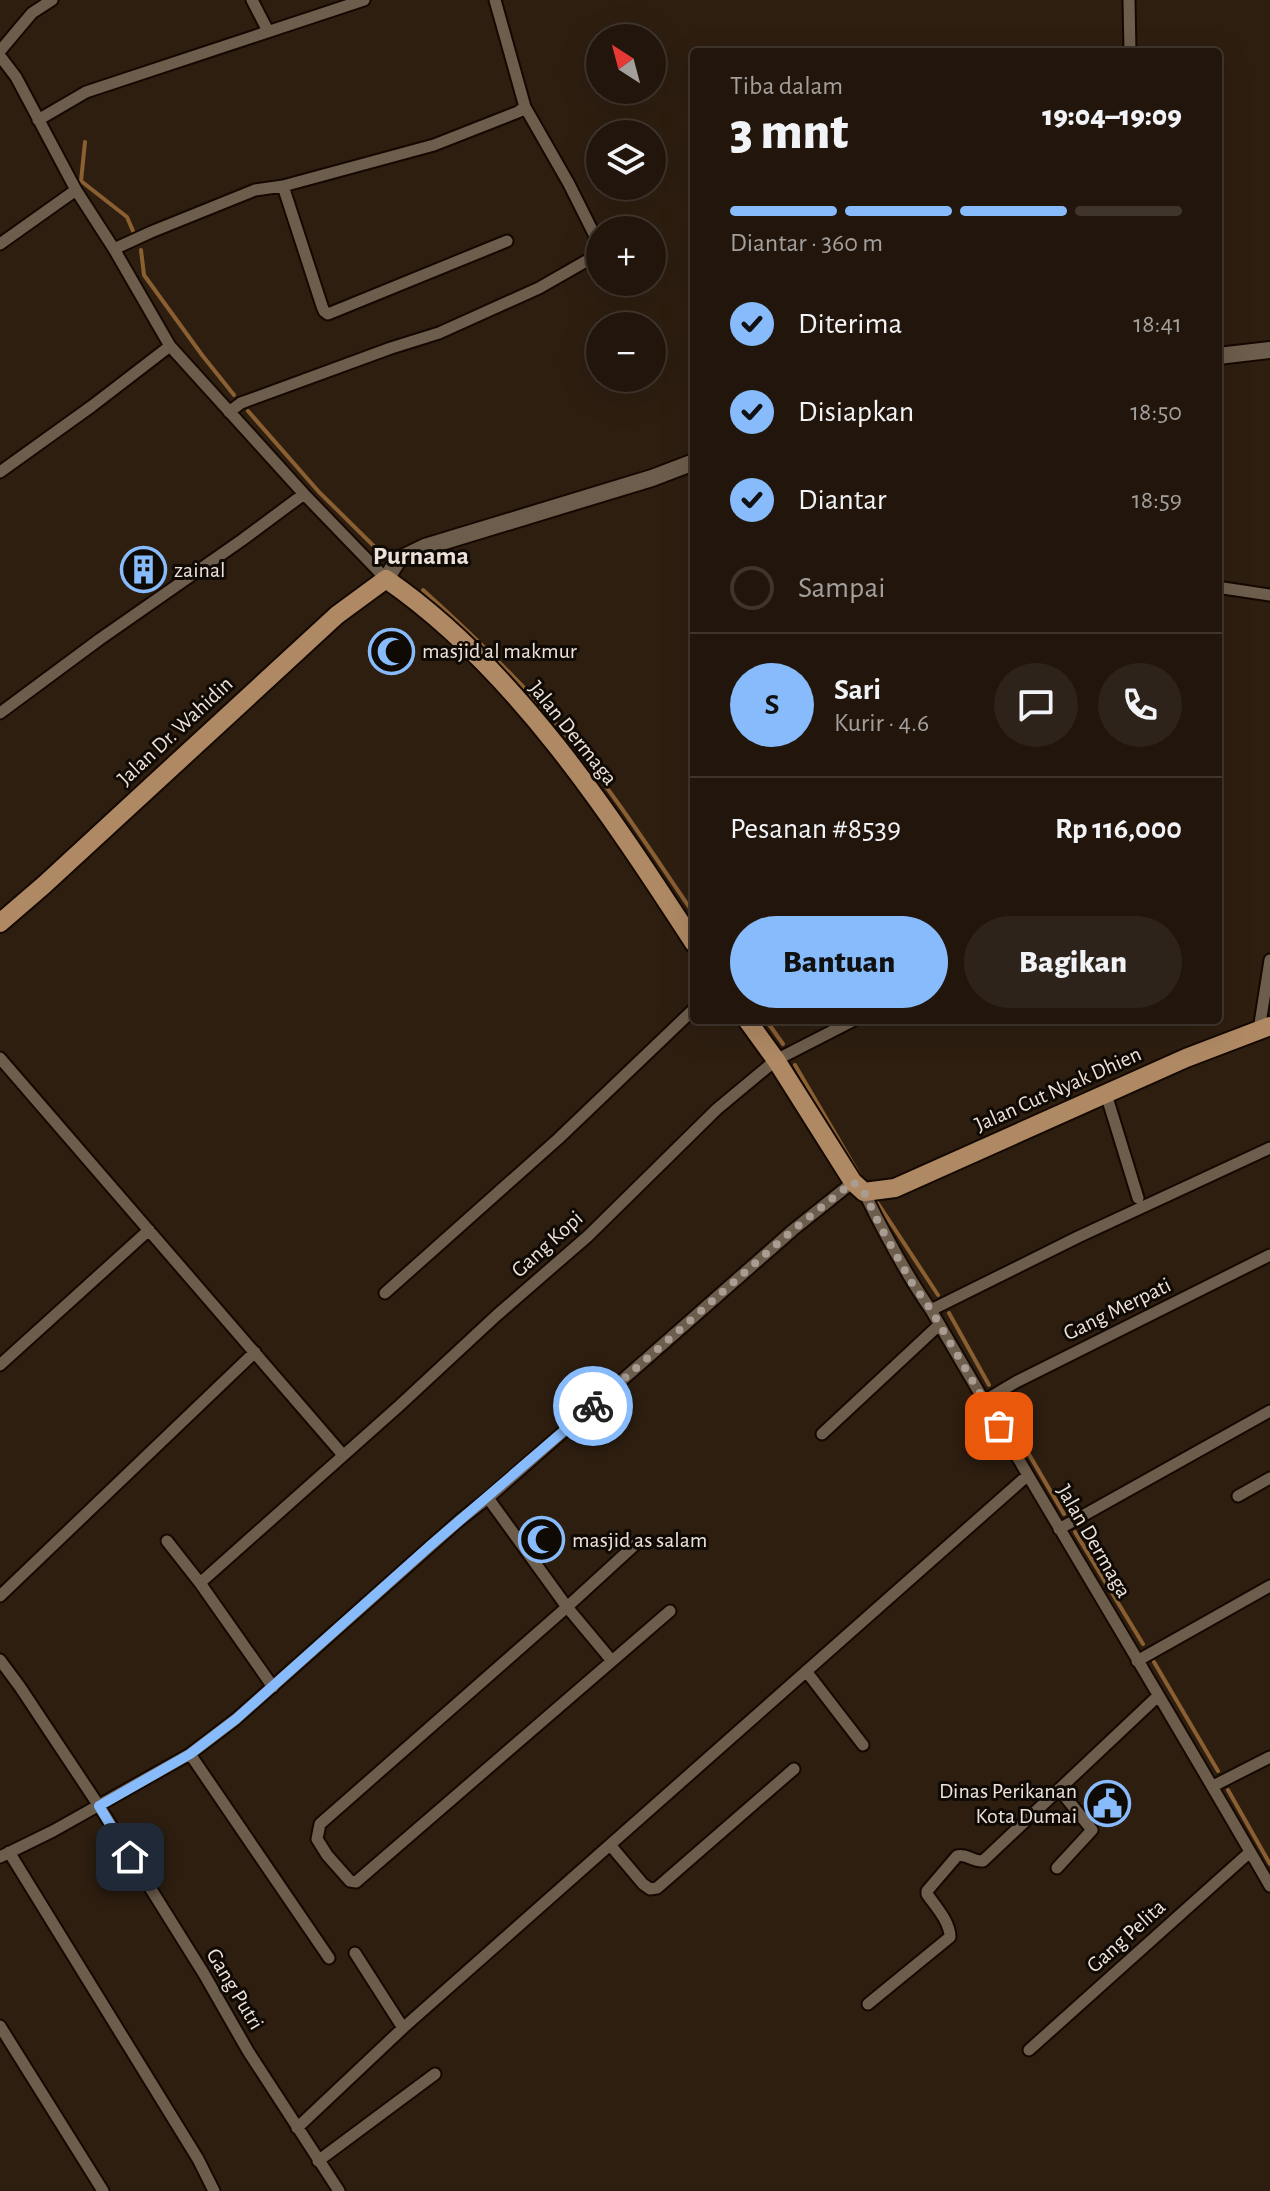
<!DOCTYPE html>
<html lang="id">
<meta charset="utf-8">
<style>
:root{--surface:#22160c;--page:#2e231a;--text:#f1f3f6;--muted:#a29f9d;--line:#3f352d;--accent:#87bbfb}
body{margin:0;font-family:"Alegreya Sans",sans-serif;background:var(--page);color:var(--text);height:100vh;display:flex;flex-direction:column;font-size:30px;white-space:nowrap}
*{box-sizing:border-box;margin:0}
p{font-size:26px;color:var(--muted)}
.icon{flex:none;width:44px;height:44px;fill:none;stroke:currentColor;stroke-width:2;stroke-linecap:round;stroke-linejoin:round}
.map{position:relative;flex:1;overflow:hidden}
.drawer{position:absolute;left:690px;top:48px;width:532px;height:976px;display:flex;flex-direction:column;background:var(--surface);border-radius:8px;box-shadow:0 8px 32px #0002,0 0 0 2px var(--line)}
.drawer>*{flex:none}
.needle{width:52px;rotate:324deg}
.fabs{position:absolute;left:586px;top:24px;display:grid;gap:16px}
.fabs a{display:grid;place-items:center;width:80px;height:80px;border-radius:50%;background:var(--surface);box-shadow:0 8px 32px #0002,0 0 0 2px var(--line);font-size:40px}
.pin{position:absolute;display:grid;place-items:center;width:68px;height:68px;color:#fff;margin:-34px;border-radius:16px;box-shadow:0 4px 12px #0006}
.courier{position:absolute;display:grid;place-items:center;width:80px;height:80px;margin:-40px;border:6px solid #87bbfb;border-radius:50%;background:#fff;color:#222;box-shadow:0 2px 10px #0007}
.headline em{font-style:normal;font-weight:800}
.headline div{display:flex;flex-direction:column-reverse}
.headline{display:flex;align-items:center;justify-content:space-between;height:136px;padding:0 40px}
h1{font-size:52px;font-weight:800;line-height:60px}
.bar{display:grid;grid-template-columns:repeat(4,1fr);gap:12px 8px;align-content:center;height:96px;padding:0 40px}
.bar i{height:10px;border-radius:6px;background:var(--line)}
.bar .current{background:var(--accent)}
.bar p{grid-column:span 4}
.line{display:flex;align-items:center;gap:20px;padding:0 40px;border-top:2px solid var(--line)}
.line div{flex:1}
.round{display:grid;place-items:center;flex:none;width:84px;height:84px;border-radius:42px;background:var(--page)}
ol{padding:0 40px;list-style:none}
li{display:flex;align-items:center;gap:24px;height:88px}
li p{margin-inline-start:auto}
li .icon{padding:8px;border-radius:50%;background:var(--accent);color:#111;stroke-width:4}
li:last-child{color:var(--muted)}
li i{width:44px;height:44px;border:4px solid var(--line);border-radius:50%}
.button{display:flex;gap:16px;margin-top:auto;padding:16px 40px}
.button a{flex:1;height:92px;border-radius:48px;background:var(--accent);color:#111;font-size:32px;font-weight:800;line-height:92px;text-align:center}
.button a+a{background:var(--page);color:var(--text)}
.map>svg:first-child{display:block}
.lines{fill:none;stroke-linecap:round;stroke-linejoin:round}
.stream{stroke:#8a5f32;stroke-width:4}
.street-casing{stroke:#140800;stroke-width:15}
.secondary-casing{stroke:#140800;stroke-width:20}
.primary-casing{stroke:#140800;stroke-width:22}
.street{stroke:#6d5d4c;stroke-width:11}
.secondary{stroke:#6d5d4c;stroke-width:16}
.primary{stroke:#af8964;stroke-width:18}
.done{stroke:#a99d93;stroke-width:8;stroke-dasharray:0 14.4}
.route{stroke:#87bbfb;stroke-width:10}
.labels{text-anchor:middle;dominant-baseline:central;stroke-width:6;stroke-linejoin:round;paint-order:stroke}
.poi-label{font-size:22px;fill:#ece2d9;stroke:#100a05;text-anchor:start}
.street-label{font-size:22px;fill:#ece2d9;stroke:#100a05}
.quarter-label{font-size:26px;font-weight:bold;fill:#ece2d9;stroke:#100a05}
</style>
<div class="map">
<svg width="1270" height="2191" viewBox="0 0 1270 2191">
<rect width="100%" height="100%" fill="#2d1e10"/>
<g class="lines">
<path class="stream" d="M 85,142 L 81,181 L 127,217 L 133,231
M 141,250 L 144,275 L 202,355 L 234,395
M 248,411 L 319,492 L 391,563
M 423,590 C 474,636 521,681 565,734 C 612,790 652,853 694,914
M 766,1020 L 783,1044
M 795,1065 L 860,1176
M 877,1202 L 938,1295
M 949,1313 L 989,1385
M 1000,1405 L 1064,1514
M 1075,1532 L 1143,1644
M 1154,1662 L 1218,1771
M 1228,1790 L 1270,1864"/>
<defs>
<path id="street" d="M 252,0 L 268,31
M 1129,0 L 1130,52
M 0,51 L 32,13 L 52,0
M 0,56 L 16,77 L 76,190 L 114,249 L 170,346 L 304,494 L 386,579
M 38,120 L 86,92 L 364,0
M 283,186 L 322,306 L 324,311 L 328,314 L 507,241
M 0,244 L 76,190
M 114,249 L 151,232 L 255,190 L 283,186 L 434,145 L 518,112 L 525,107
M 229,412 L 241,403 L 391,348 L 439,333 L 539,288 L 595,256 L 596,246 L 594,234 L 569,184 L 525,107 L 495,0
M 0,472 L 92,406 L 170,346
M 1218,589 L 1223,588 L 1270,595
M 0,713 L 100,639 L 242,540 L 304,494
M 1259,1030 L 1270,960
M 0,1058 L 343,1455
M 1106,1094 L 1138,1198
M 864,1192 C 884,1233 905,1273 931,1310 C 1043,1503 1159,1693 1270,1886
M 385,1293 L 558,1139 L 694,1009
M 931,1310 L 1078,1237 L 1270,1148
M 0,1365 L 149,1230
M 984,1401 L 1016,1382 L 1270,1255
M 822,1434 L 939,1325
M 1238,1496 L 1270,1478
M 488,1498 L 567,1607 L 612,1661
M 1059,1529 L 1270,1411
M 167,1541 L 200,1583 L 273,1687
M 638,1542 L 567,1607 L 320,1824 L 317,1839 L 327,1855 L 350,1881 L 356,1882 L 670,1611
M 200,1583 L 399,1406 L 497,1315 L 588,1236 L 717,1109 L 776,1060 L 854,1020
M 0,1596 L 255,1352
M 0,1660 L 20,1687 L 99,1806 L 204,1974 L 248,2051 L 339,2191
M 1137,1661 L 1270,1586
M 806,1671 L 863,1745
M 190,1754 L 329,1958
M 1213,1786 L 1270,1757
M 611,1846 L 643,1884 L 650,1889 L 657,1888 L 794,1769
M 9,1852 L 198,2159 L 214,2191
M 0,1857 L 53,1831 L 190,1754 L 236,1719 L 460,1520 L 488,1498 L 793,1230 L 853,1182
M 1057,1868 L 1092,1830 L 1059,1789
M 355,1953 L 403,2028
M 868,2004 L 950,1937 C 950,1922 936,1907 927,1894 L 927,1891 L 957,1856 C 967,1853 972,1862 983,1861 L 1158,1696
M 0,2026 L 103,2191
M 1029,2050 L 1250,1852
M 297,2128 L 403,2028 L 1028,1475
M 318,2161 L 435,2074"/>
<path id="secondary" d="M 1218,356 L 1270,350
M 386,579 L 398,560 L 425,547 L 652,478 L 694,462"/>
<path id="primary" d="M 0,923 L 44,885 L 337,615 L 386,579 C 514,667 610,814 694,943
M 747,1020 L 776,1060 L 853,1182 L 864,1192 L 895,1188 L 1186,1058 L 1270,1026"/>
</defs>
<use href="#street" class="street-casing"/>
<use href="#secondary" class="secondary-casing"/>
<use href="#primary" class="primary-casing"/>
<use href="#street" class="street"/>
<use href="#secondary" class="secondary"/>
<use href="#primary" class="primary"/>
</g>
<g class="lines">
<path class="done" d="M 593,1406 L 793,1230 L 853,1182 L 864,1192 L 880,1226 L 912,1283 L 931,1310 L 999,1426"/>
<path class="route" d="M 130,1857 L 99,1806 L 190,1754 L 236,1719 L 431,1545 L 593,1406"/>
</g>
<defs>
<symbol id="building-ring" viewBox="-11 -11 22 22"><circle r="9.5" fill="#100a05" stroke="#87bbfb" stroke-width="1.5"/><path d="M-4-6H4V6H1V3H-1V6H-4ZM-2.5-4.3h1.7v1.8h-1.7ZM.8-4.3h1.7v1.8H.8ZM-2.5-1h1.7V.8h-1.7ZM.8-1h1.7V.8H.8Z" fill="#87bbfb"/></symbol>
<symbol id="mosque-ring" viewBox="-11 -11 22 22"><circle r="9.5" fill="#100a05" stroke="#87bbfb" stroke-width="1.5"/><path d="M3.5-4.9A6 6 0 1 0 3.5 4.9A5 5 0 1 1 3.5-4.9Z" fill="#87bbfb"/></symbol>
<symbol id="civic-ring" viewBox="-11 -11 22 22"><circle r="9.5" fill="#100a05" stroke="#87bbfb" stroke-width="1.5"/><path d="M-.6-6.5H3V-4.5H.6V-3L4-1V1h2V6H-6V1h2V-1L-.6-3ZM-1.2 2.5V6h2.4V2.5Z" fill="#87bbfb"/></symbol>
</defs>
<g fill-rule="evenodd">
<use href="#building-ring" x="118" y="544" width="51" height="51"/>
<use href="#mosque-ring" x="366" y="626" width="51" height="51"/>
<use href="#mosque-ring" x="516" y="1514" width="51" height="51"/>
<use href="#civic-ring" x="1082" y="1778" width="51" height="51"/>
</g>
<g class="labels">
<g class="poi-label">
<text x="174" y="570">zainal</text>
<text x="422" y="651">masjid al makmur</text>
<text x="572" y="1540">masjid as salam</text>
<text x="1077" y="1791" text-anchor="end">Dinas Perikanan<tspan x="1077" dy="25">Kota Dumai</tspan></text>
</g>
<g class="street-label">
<text transform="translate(175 731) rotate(-43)">Jalan Dr. Wahidin</text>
<text transform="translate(573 733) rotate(51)">Jalan Dermaga</text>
<text transform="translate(1058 1089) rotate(-24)">Jalan Cut Nyak Dhien</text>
<text transform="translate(547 1244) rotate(-42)">Gang Kopi</text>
<text transform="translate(1117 1309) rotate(-26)">Gang Merpati</text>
<text transform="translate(1094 1541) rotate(60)">Jalan Dermaga</text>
<text transform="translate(1126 1936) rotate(-42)">Gang Pelita</text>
<text transform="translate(235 1989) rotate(59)">Gang Putri</text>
</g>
<g class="quarter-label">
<text x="421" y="556">Purnama</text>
</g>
</g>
</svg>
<div class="fabs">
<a><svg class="needle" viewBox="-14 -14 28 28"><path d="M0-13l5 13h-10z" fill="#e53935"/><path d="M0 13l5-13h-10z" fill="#a29f9d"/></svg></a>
<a><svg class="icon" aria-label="layers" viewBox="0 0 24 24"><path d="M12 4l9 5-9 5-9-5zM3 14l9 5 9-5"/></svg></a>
<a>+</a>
<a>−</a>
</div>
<div class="pin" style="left:999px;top:1426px;background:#ea580c"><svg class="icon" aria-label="bag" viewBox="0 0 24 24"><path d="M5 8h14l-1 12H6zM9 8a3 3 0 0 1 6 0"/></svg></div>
<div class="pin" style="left:130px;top:1857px;background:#1f2937"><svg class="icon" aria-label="home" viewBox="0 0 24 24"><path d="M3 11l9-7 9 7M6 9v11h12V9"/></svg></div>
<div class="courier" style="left:593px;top:1406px"><svg class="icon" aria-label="bike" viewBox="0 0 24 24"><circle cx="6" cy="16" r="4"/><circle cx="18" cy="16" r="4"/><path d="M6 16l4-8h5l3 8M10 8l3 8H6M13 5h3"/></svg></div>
<section class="drawer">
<div class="headline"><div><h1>3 mnt</h1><p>Tiba dalam</p></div><em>19:04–19:09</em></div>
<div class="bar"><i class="current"></i><i class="current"></i><i class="current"></i><i></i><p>Diantar · 360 m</p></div>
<ol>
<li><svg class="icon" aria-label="check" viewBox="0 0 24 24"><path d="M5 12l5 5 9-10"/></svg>Diterima<p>18:41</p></li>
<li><svg class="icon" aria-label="check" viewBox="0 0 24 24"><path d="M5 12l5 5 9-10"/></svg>Disiapkan<p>18:50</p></li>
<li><svg class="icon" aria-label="check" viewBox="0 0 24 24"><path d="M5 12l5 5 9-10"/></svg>Diantar<p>18:59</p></li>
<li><i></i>Sampai</li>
</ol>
<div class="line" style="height:144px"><b class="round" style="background:var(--accent);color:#111">S</b><div><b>Sari</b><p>Kurir · 4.6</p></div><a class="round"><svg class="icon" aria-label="chat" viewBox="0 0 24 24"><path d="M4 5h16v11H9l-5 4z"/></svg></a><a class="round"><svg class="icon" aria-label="phone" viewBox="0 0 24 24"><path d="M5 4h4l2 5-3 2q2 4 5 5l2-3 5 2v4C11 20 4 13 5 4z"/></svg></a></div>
<div class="line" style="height:104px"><div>Pesanan #8539</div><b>Rp 116,000</b></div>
<div class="button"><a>Bantuan</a><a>Bagikan</a></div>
</section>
</div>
